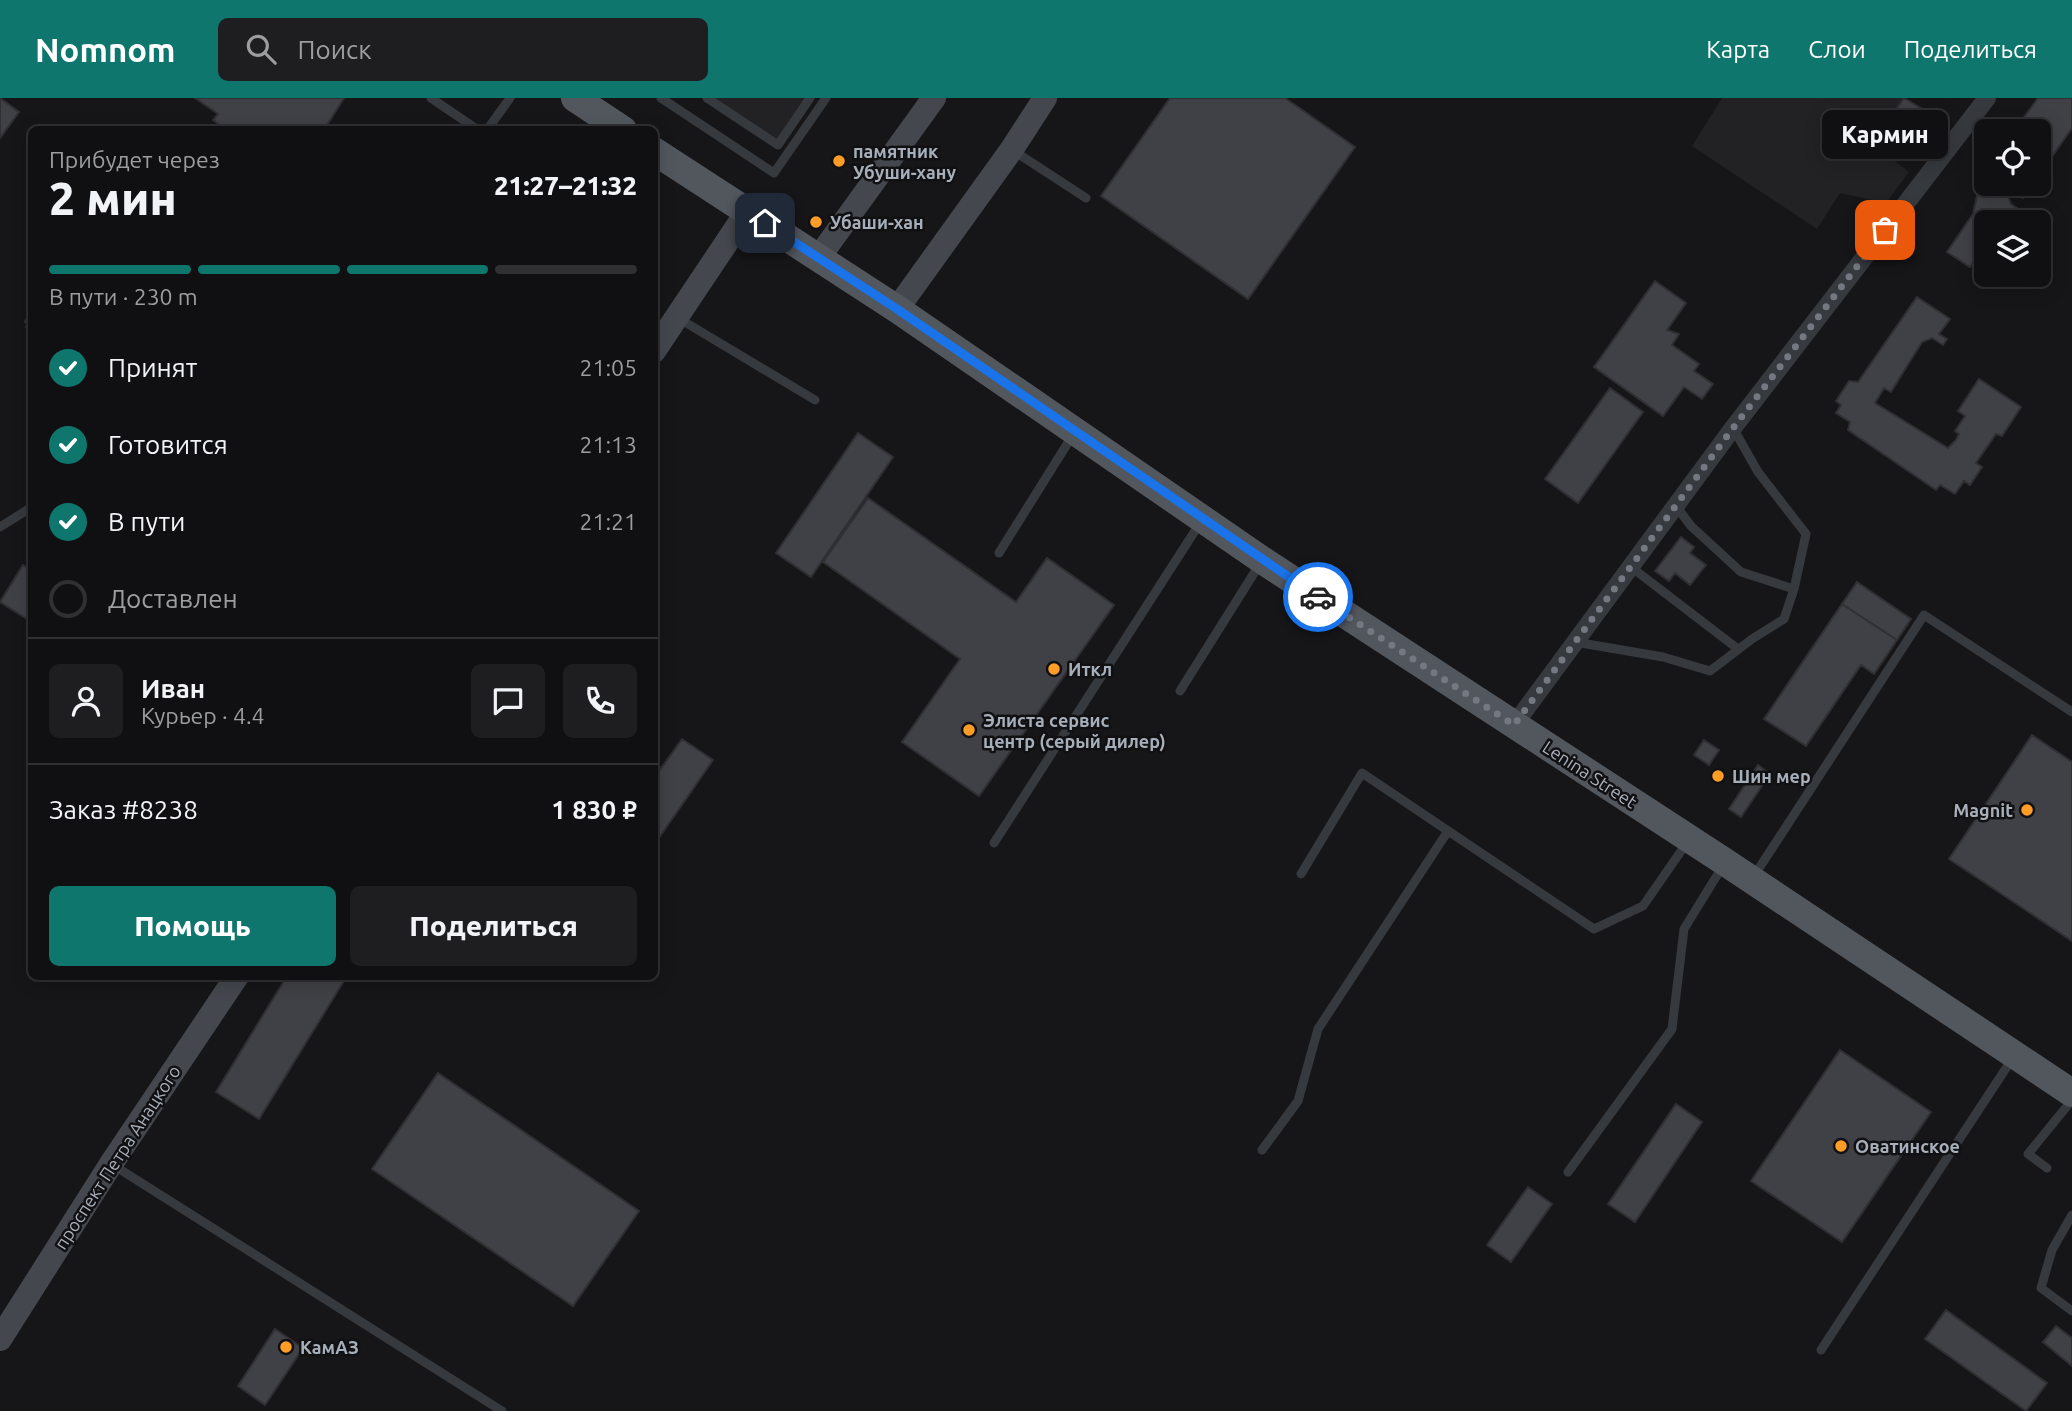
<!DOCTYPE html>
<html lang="ru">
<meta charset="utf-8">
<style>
:root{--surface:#101012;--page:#1e1e20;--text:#f1f3f6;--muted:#9c9d9f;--line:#303032;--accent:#0f766e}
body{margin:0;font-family:Ubuntu,sans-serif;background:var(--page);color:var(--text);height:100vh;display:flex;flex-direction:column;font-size:26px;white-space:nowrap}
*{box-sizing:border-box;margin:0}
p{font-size:23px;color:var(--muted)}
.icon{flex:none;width:38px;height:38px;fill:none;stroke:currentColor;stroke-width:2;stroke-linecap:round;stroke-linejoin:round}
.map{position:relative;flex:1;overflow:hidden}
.sheet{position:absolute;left:28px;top:28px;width:630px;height:854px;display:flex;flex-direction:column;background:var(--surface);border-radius:10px;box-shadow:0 4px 18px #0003,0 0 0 2px var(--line)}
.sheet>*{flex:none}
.buttons{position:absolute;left:1974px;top:21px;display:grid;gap:14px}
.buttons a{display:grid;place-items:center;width:77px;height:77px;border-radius:10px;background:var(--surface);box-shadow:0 4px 18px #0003,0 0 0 2px var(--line);font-size:35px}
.pin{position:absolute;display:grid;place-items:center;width:60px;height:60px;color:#fff;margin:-30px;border-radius:14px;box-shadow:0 4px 10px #0006}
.courier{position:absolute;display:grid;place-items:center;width:70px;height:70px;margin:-35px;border:5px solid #1a73e8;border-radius:50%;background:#fff;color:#222;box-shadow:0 2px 9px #0007}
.bubble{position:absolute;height:49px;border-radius:10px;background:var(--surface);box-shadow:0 4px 18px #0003,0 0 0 2px var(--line);font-size:23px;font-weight:800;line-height:49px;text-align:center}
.overview em{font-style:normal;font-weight:800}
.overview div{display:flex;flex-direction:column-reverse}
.overview{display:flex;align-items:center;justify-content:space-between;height:119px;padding:0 21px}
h1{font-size:46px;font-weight:800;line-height:52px}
.bar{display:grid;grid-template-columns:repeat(4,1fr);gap:10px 7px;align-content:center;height:84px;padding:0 21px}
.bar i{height:9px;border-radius:5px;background:var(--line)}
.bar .on{background:var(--accent)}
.bar p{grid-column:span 4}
.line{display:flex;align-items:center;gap:18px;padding:0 21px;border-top:2px solid var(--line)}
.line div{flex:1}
.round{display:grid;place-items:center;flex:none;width:74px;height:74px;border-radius:10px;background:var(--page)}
ol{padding:0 21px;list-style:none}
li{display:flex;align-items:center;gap:21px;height:77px}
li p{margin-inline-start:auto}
li .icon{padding:7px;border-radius:50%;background:var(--accent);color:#fff;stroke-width:4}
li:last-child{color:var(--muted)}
li i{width:38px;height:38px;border:4px solid var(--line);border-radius:50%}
.primary-button{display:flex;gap:14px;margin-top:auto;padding:14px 21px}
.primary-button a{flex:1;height:80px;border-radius:10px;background:var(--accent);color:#fff;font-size:28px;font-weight:800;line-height:80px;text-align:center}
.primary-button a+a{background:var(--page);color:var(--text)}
header{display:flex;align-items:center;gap:42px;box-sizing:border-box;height:98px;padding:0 35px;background:var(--accent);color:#fff}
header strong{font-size:33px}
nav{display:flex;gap:38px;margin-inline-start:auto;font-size:24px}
.search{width:490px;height:63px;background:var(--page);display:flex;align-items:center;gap:18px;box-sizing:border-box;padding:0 24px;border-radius:10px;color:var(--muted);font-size:26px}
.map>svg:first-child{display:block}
.built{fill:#222225}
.building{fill:#404146;stroke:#303034;stroke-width:2}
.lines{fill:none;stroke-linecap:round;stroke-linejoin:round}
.lane{stroke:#36393e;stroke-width:9}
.street{stroke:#36393e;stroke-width:18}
.secondary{stroke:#44484e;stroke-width:24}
.primary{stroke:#52565d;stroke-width:28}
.done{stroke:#747981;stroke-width:7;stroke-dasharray:0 12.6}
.route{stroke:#1a73e8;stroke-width:9}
.poi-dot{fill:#ff9d27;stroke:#111113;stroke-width:2.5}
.labels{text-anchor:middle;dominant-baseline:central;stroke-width:5;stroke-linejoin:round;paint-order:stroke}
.poi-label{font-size:18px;font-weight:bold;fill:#a7afba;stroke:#111113;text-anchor:start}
.street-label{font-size:18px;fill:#a7afba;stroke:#111113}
</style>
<header>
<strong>Nomnom</strong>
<div class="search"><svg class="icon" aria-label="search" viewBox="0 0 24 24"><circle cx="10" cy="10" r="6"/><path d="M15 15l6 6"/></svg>Поиск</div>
<nav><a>Карта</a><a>Слои</a><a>Поделиться</a></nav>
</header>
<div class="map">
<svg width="2072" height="1313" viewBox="0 0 2072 1313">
<rect width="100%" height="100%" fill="#161618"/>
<path class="built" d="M 707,0 L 810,0 L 778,47 Z
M 1722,0 L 1904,0 L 1892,18 L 1915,34 L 1895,63 L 1909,74 L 1886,105 L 1840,95 L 1817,131 L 1692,48 Z"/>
<path class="building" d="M 0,0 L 19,14 L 0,40 Z
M 195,0 L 344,0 L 324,32 L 252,32 L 249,29 L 247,32 L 227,32 L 213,22 L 218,16 Z
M 1170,0 L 1285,0 L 1355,49 L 1248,201 L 1101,98 Z
M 1904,0 L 1937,20 L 1923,40 L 1891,18 Z
M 2038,0 L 2072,0 L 2072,30 L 2039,77 L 2039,33 L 2014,33 Z
M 2003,86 L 2033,86 L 2023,100 Z
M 1992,89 L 2008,98 L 2011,106 L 2038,124 L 1986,124 L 1986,145 L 1970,169 L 1947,154 L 1973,116 L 1977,98 Z
M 1655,183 L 1686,205 L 1667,232 L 1679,236 L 1672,247 L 1699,266 L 1694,273 L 1713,286 L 1702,301 L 1684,289 L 1663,318 L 1594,269 Z
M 1917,199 L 1950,221 L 1939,236 L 1947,241 L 1943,247 L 1932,240 L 1922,244 L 1891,294 L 1884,290 L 1875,305 L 1948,350 L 1956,342 L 1959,336 L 1955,333 L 1965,318 L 1958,313 L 1979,281 L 2021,309 L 2002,338 L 1996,336 L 1976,365 L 1982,369 L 1970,387 L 1964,383 L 1955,396 L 1940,387 L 1936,392 L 1848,332 L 1850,324 L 1836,315 L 1841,307 L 1836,303 L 1849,283 L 1858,284 Z
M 32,210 L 32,233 L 26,229 L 28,226 L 25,224 Z
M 1610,290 L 1643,314 L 1578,405 L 1545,381 Z
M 858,335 L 893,359 L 811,479 L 776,455 Z
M 868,400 L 1016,504 L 1047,460 L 1114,507 L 979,698 L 902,644 L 960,561 L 823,464 Z
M 1681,439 L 1694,449 L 1690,455 L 1706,467 L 1690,487 L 1675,475 L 1669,483 L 1655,473 Z
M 23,467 L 32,473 L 32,524 L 0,504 Z
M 1857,484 L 1911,521 L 1897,542 L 1842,506 Z
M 1842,506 L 1897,542 L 1874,576 L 1861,567 L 1806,648 L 1764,621 Z
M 2032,637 L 2072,664 L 2072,843 L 1949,761 Z
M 682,641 L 713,662 L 654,747 L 654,680 Z
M 1704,642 L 1719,652 L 1709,667 L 1694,657 Z
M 1758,667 L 1770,676 L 1741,719 L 1729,711 Z
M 287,878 L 347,878 L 259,1021 L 216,994 Z
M 1840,952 L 1931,1014 L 1842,1144 L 1751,1083 Z
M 438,975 L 639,1113 L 573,1208 L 372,1071 Z
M 1676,1006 L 1702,1024 L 1635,1124 L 1608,1106 Z
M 1528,1089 L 1552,1106 L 1511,1164 L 1487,1147 Z
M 1946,1212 L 2047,1285 L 2026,1313 L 1925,1241 Z
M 2056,1228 L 2072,1240 L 2072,1268 L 2043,1244 Z
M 275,1231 L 303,1250 L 265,1307 L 238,1288 Z"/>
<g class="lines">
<path class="lane" d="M 431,0 L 478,32
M 661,0 L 774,75 L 826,0
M 707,0 L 778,47 L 810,0
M 487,32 L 510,0
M 1014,53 L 1086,100
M 678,220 L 815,302
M 1676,408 L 1691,428 L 1741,474 L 1794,491
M 0,429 L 32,409
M 999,455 L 1074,335
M 1631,469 L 1738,551
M 1575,544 L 1663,559 L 1710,573 L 1752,541 L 1784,521 L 1794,491 L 1806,436 L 1758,374 L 1733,330
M 1180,593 L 1261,464
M 994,745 L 1200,425
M 1301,776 L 1362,675 L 1594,831 L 1643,808 L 1688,743
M 1754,778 L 1924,517 L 2072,614
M 1262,1052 L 1298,1003 L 1318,931 L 1448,733
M 113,1067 L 502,1313
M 2047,1070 L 2028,1056 L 2072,1002
M 1568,1074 L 1672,931 L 1684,831 L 1724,766
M 2072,1117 L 2052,1152 L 2041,1190 L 2072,1213
M 1821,1252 L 2012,961"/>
<path class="street" d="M 1514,627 L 1733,330 L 1987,0"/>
<path class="secondary" d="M 819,159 L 934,0
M 897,211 L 1012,51 L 1045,0
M 654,253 L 747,114
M 0,1241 L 111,1066 L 237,878"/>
<path class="primary" d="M 575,0 L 623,32
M 654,53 L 897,211 L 1262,462 L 1725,764 L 2072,995"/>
</g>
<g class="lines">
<path class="done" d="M 1318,499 L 1514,627 L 1733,330 L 1885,132"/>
<path class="route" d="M 765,125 L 897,211 L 1318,499"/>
</g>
<g class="poi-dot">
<circle cx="839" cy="63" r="7"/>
<circle cx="816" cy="124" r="7"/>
<circle cx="1054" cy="571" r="7"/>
<circle cx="969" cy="632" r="7"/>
<circle cx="1718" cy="678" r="7"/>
<circle cx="2027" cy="712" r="7"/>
<circle cx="1841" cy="1048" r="7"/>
<circle cx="286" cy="1249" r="7"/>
</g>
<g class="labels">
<g class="poi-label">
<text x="853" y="53">памятник<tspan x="853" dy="21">Убуши-хану</tspan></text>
<text x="830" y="124">Убаши-хан</text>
<text x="1068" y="571">Иткл</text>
<text x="983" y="622">Элиста сервис<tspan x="983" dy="21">центр (серый дилер)</tspan></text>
<text x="1732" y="678">Шин мер</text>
<text x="2013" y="712" text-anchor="end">Magnit</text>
<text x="1855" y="1048">Оватинское</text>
<text x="300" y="1249">КамАЗ</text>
</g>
<g class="street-label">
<text transform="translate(1590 676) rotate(33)">Lenina Street</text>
<text transform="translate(117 1059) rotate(-57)">проспект Петра Анацкого</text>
</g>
</g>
</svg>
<div class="buttons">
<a><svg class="icon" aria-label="locate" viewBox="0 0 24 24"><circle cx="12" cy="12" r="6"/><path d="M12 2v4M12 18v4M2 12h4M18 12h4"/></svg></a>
<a><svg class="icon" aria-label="layers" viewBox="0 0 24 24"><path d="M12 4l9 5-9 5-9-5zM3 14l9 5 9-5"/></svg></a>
</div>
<div class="pin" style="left:1885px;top:132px;background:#ea580c"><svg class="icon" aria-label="bag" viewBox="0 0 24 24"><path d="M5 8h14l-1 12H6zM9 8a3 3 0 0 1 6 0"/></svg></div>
<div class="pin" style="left:765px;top:125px;background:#1f2937"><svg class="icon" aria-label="home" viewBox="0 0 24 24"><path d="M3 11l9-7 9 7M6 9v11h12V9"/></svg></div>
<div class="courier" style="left:1318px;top:499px"><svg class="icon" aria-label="car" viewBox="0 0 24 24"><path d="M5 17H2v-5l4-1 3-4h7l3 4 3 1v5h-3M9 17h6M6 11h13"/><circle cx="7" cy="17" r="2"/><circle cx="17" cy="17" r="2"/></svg></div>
<div class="bubble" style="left:1822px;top:12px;width:126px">Кармин</div>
<section class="sheet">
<div class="overview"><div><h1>2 мин</h1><p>Прибудет через</p></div><em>21:27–21:32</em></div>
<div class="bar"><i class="on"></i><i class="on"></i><i class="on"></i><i></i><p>В пути · 230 m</p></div>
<ol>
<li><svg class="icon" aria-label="check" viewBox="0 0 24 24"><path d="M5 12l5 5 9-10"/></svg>Принят<p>21:05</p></li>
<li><svg class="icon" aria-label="check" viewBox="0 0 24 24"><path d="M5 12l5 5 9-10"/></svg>Готовится<p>21:13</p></li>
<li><svg class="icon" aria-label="check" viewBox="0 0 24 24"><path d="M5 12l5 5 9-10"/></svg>В пути<p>21:21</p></li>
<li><i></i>Доставлен</li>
</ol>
<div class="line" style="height:126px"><a class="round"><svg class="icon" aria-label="person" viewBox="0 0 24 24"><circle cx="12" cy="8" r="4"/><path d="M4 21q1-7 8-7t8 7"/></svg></a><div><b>Иван</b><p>Курьер · 4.4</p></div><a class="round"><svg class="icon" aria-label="chat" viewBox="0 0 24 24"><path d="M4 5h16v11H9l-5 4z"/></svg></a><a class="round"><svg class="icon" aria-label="phone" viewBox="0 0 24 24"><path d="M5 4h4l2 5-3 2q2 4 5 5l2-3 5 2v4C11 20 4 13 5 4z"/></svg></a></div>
<div class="line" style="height:91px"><div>Заказ #8238</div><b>1 830 ₽</b></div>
<div class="primary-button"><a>Помощь</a><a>Поделиться</a></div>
</section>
</div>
